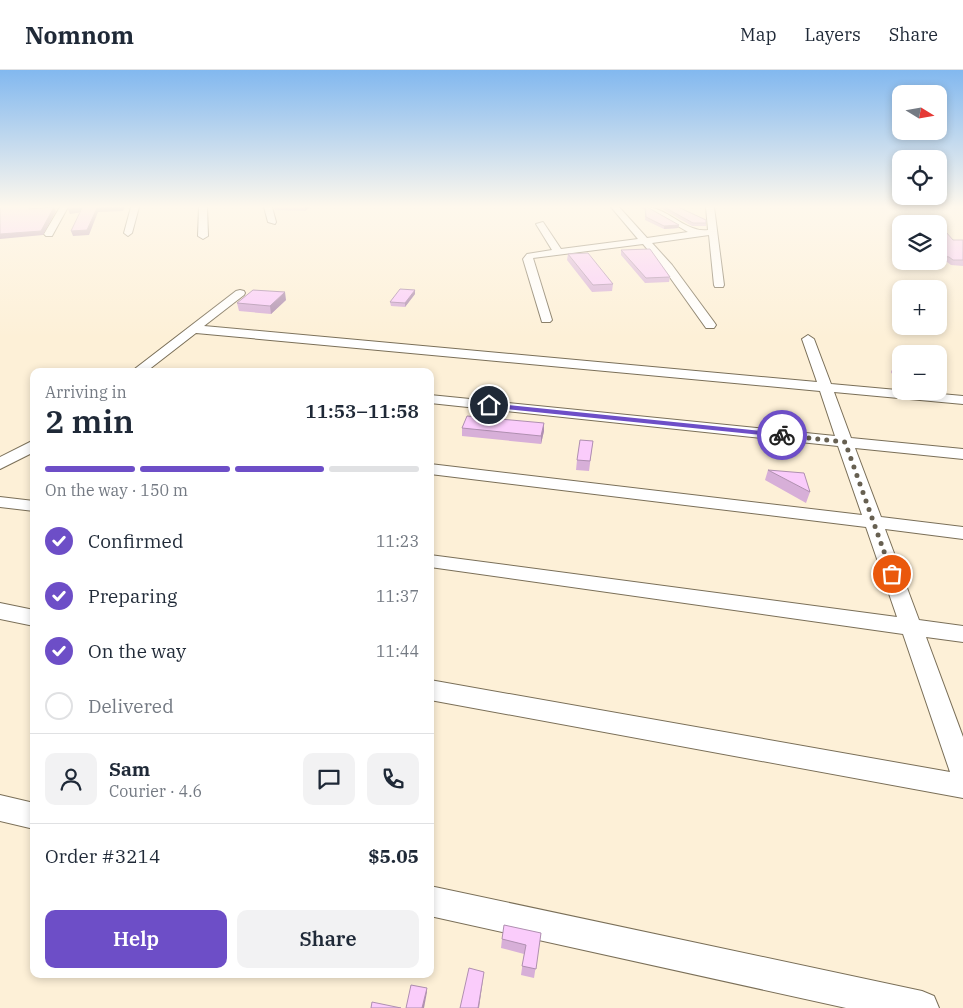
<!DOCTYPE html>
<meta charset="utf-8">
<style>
:root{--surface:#fff;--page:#f2f2f3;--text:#1f2937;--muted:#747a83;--line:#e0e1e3;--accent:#6d4ec7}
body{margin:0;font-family:"IBM Plex Serif",serif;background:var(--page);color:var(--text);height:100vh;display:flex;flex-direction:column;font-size:19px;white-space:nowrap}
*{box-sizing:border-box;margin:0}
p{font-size:16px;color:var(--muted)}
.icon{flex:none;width:28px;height:28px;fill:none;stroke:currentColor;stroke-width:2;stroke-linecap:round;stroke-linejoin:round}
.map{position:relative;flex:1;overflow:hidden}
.panel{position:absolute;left:30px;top:298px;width:404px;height:610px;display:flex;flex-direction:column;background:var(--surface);border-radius:10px;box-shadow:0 2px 8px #0003}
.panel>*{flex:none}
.needle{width:32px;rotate:101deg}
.tools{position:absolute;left:892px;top:15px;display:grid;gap:10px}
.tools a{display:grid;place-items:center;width:55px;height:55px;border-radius:10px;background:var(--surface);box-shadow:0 2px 8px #0003;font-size:25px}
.pin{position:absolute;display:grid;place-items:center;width:42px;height:42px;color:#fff;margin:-21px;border:2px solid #fff;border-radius:50%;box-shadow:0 1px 5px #0007}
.courier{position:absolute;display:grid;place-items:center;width:50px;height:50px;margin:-25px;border:4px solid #6d4ec7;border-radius:50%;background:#fff;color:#222;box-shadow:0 1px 6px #0007}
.summary em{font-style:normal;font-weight:600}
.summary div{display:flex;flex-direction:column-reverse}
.summary{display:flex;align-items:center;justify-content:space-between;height:85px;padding:0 15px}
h1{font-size:32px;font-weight:600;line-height:38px}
.bar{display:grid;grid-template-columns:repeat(4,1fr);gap:8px 5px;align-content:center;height:60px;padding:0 15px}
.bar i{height:6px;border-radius:4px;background:var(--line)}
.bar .selected{background:var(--accent)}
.bar p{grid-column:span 4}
.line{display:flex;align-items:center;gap:12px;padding:0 15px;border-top:1px solid var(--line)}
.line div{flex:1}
.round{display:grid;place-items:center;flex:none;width:52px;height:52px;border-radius:10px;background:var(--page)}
ol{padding:0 15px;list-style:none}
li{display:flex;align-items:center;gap:15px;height:55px}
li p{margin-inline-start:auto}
li .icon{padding:5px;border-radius:50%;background:var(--accent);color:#fff;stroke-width:4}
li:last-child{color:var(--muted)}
li i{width:28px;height:28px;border:2px solid var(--line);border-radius:50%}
.primary-button{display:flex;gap:10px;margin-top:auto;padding:10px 15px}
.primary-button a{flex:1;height:58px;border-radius:10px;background:var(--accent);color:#fff;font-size:20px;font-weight:600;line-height:58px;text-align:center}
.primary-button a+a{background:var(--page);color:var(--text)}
header{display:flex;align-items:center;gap:30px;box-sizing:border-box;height:70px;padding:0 25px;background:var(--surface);border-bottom:1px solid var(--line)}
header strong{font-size:24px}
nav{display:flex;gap:28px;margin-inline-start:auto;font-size:18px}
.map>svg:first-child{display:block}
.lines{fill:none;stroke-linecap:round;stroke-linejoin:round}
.minor-casing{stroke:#7a6f58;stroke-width:2}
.minor{fill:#fff;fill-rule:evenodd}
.wall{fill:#d7afd8}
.shaded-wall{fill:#af8fb0}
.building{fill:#faccfb;stroke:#af8fb0}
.route{fill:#6d4ec7}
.done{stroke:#676051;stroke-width:5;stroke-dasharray:0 9}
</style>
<header>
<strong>Nomnom</strong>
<nav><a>Map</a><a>Layers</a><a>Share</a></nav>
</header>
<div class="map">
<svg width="963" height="938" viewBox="0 0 963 938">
<rect width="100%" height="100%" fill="#fdf0d7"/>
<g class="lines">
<defs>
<path id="minor" d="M 60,137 L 68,137 L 52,166 L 46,166 L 44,164 Z
M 131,137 L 139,137 L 132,163 L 128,166 L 124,163 Z
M 199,137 L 207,137 L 208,166 L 203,169 L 198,166 Z
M 264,137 L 272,137 L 276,152 L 275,154 L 268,152 Z
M 611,137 L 619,137 L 647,168 L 688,162 L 645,137 C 668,137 685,163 708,160 L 706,137 L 714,137 L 724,215 L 723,217 L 715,217 L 714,215 L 709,165 L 652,173 L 672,195 L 714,252 L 716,255 L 714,258 L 706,258 L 664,199 L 643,174 L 533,188 L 552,250 L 550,252 L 542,252 L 523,189 L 527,184 L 552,180 L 536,154 L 543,152 L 561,179 L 638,169 Z
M 240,220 L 244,221 L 245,223 L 244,225 L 204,256 L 817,312 L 802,269 L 808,265 L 814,269 L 831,314 L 963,326 L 963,334 L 834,322 L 851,368 L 963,379 L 963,389 L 855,378 L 881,447 L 963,457 L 963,469 L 885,459 L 919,550 L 963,556 L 963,572 L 926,567 L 963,667 L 963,728 L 430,630 L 430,610 L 950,702 L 903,564 L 430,497 L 430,485 L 897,547 L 866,457 L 430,404 L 430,394 L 862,445 L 838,376 L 430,333 L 430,325 L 835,366 L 820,321 L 196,263 L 147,301 L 132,301 L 236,221 Z
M 34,370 L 34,382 L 0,399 L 0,387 Z
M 0,427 L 34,431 L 34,441 L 0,437 Z
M 0,533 L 34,540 L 34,556 L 0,549 Z
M 0,725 L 34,733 L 34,759 L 0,751 Z
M 430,816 L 922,921 L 934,926 L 939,938 L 846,938 L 430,846 Z"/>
</defs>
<use href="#minor" class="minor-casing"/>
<use href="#minor" class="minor"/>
</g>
<path class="wall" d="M 274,137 L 310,137 L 305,141 L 275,140 Z
M 639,137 L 647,137 L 678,158 L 664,159 L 645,150 L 645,140 Z
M 650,137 L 678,137 L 706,153 L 706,156 L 692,156 L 662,139 Z
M 939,162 L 953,170 L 963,170 L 963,196 L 951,195 L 947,192 L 940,191 L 939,190 Z
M 621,180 L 670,207 L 669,212 L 645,213 L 621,185 Z
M 568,184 L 613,214 L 612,221 L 592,222 L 567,190 Z
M 415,224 L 405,237 L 391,236 L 390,232 Z
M 286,230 L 271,244 L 239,241 L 237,233 Z
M 895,293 L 901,293 L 901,315 L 898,315 L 891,302 Z
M 544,353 L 544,361 L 541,374 L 462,366 L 462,358 Z
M 593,371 L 589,401 L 576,400 L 577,390 Z
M 768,400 L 810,422 L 806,433 L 765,410 Z
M 541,863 L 534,908 L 521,905 L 524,884 L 501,878 L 502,869 Z"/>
<path class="shaded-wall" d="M 54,137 L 56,141 L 43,165 L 0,169 L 0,164 Z
M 108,137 L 125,137 L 123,141 L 98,142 L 89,165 L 73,166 L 71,161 L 97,138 Z
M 305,137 L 310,137 L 305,141 Z
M 82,138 L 83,142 L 70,144 L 68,139 Z
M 679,155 L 678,158 L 664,159 L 664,156 Z
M 415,220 L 415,224 L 405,237 L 405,233 Z
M 285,222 L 286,230 L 271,244 L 270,236 Z
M 544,353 L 544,361 L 541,374 L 541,366 Z
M 484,902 L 479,938 L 478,938 Z
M 427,918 L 427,922 L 424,938 L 422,938 Z"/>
<path class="building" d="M 0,137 L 30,137 L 29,139 L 54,137 L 41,161 L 0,164 Z
M 69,137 L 108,137 L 97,138 L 87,160 L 71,161 L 82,138 L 68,139 Z
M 645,137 L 647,137 L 679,155 L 664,156 L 646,147 Z
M 664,137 L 678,137 L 706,150 L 706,153 L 693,153 Z
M 939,162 L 946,162 L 953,170 L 963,170 L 963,190 L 953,190 L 949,187 L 942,186 L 939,183 Z
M 650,179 L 670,207 L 646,208 L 621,180 Z
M 588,183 L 613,214 L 593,215 L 568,184 Z
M 400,219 L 415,220 L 405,233 L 390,232 Z
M 253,220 L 285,222 L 270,236 L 237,233 Z
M 895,293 L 901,293 L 901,304 Z
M 467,346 L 544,353 L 541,366 L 462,358 Z
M 580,370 L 593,371 L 590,391 L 577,390 Z
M 768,400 L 804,403 L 810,422 Z
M 504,855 L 541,863 L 536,899 L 522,896 L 526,875 L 502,869 Z
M 469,898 L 484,902 L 478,938 L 460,938 Z
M 411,915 L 427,918 L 422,938 L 406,938 Z
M 372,932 L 401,938 L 371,938 Z"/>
<linearGradient id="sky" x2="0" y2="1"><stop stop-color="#82b8ef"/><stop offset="0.51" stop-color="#fef8ed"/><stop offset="1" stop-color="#fef8ed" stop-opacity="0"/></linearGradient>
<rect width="963" height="268" fill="url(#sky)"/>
<path class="route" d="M 489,333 L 782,363 L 785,365 L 782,367 L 487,337 L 486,335 Z"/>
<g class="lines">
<path class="done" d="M 782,365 L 845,372 L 892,504"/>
</g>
</svg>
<div class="tools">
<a><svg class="needle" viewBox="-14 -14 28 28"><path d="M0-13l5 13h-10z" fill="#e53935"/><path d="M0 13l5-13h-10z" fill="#747a83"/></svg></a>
<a><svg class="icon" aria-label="locate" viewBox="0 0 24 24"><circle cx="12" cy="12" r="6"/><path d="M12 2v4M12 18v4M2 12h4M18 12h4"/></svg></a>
<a><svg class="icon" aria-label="layers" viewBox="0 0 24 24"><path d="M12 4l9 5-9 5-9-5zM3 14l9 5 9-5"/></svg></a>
<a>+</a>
<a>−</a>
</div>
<div class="pin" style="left:892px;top:504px;background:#ea580c"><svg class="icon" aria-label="bag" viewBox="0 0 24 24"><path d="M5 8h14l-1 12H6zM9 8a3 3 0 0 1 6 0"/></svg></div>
<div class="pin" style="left:489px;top:335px;background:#1f2937"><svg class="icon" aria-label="home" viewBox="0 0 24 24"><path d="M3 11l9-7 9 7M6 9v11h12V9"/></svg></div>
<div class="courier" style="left:782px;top:365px"><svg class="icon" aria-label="bike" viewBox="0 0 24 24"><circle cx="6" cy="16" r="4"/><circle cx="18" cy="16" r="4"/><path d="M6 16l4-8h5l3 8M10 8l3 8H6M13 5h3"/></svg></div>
<section class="panel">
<div class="summary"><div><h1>2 min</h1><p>Arriving in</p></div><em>11:53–11:58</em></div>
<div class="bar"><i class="selected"></i><i class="selected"></i><i class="selected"></i><i></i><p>On the way · 150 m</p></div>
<ol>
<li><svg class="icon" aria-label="check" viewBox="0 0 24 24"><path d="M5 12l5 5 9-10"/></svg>Confirmed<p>11:23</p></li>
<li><svg class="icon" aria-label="check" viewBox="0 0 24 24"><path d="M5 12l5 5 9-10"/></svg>Preparing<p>11:37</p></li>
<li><svg class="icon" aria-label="check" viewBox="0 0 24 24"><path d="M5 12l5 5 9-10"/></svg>On the way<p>11:44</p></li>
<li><i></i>Delivered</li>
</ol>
<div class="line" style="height:90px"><a class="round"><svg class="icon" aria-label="person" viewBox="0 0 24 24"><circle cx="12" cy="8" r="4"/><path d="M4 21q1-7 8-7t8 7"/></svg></a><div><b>Sam</b><p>Courier · 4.6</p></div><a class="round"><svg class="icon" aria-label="chat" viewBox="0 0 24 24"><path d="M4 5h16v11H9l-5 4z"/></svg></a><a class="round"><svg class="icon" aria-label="phone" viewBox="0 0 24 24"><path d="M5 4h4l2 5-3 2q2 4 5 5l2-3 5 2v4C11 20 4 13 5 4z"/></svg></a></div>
<div class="line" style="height:65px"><div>Order #3214</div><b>$5.05</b></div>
<div class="primary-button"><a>Help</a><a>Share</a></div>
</section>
</div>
